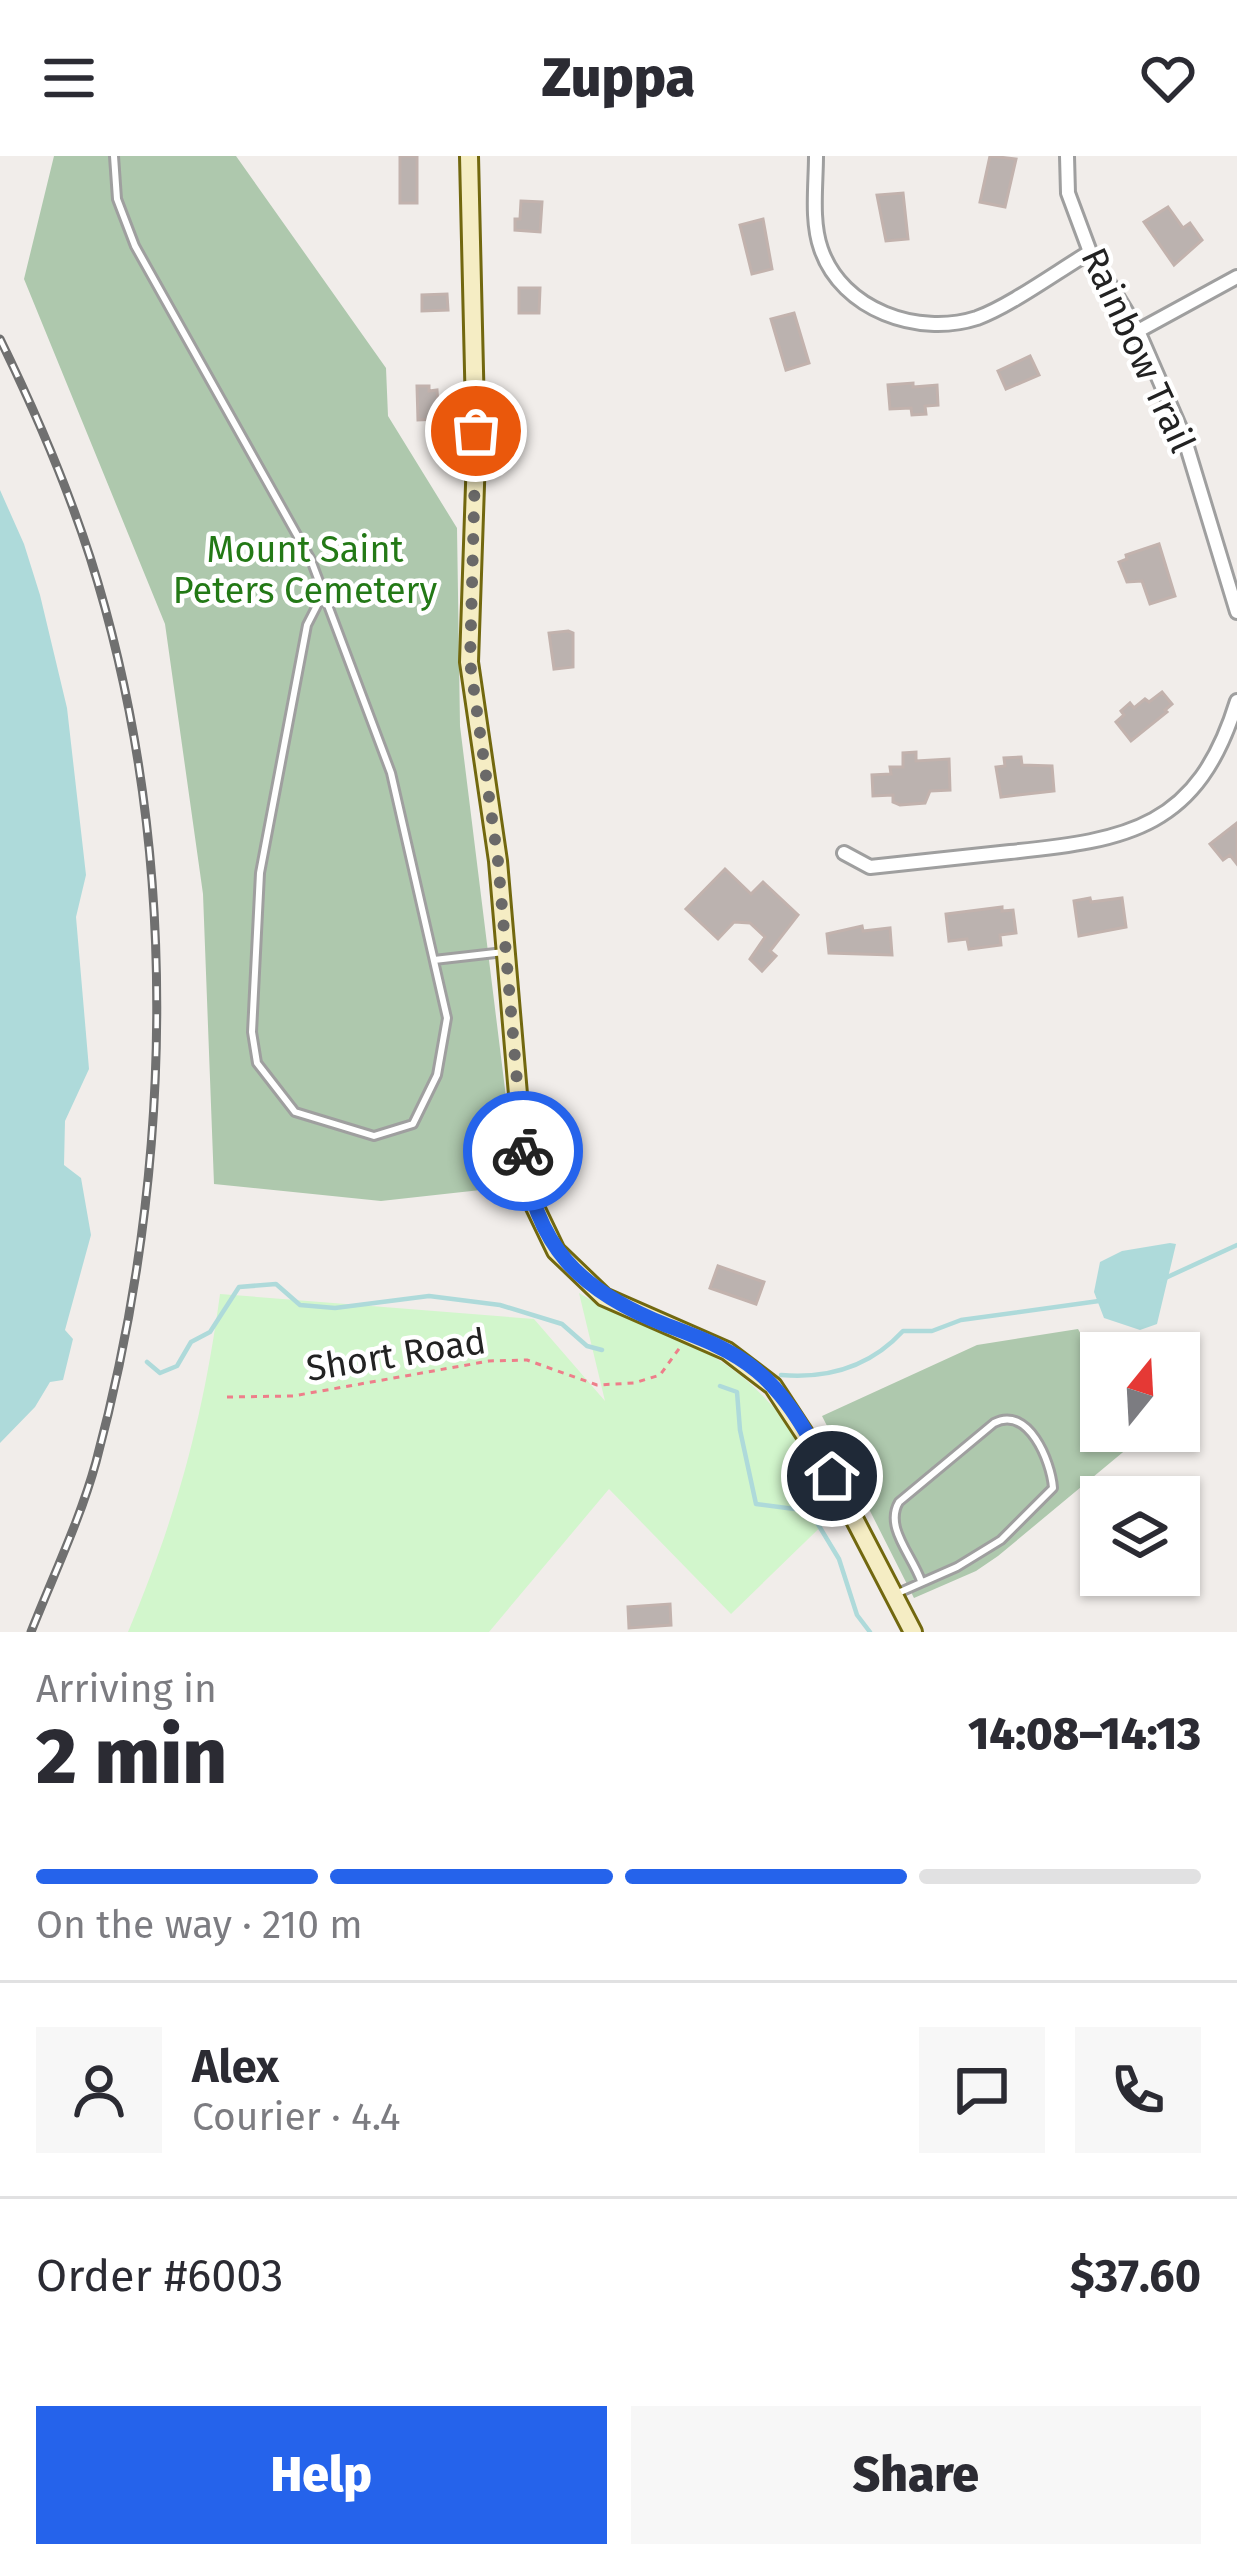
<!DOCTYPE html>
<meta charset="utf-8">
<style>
:root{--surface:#fff;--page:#f7f7f7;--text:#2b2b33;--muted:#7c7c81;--line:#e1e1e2;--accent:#2563eb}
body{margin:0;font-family:"Fira Sans",sans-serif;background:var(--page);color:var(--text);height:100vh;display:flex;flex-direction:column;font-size:45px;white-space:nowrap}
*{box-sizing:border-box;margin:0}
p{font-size:39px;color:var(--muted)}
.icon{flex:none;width:66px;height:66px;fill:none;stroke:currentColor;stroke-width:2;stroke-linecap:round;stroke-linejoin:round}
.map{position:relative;height:1476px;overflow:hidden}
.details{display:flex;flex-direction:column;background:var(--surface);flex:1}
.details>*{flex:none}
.needle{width:78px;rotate:18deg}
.buttons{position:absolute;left:1080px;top:1176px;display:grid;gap:24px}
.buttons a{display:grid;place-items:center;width:120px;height:120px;border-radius:0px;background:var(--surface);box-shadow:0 3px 9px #0004;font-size:60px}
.pin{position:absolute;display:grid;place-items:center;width:102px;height:102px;color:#fff;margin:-51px;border:6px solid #fff;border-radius:50%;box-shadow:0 3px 12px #0007}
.courier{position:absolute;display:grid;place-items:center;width:120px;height:120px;margin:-60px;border:9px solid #2563eb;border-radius:50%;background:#fff;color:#222;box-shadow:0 3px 15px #0007}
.headline em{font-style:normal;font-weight:800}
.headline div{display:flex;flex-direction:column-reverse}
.headline{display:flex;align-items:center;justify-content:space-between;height:204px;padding:0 36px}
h1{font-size:78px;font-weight:800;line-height:90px}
.bar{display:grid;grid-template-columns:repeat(4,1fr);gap:18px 12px;align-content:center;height:144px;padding:0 36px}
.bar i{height:15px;border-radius:9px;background:var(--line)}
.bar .active{background:var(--accent)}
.bar p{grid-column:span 4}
.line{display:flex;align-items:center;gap:30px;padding:0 36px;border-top:3px solid var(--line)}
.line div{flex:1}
.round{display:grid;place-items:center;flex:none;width:126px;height:126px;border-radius:0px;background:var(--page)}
.primary-button{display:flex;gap:24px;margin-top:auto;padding:24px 36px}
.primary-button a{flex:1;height:138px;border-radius:0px;background:var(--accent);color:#fff;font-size:48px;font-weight:800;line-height:138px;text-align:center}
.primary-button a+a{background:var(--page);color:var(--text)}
header{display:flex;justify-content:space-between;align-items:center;height:156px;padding:0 36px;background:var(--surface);font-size:54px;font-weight:800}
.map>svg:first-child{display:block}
.cemetery{fill:#aec8ad}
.park{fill:#d2f6cc}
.water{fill:#aedada}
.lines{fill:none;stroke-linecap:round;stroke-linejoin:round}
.stream{stroke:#aedada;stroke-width:4.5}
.building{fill:#bbb2af;stroke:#c2b2ad;stroke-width:3}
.lane-casing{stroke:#9f9f9f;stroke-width:12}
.street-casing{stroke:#9f9f9f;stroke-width:18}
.secondary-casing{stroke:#72680f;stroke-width:22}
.path{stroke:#ee7e8a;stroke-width:3;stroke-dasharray:6 6;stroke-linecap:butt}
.lane{stroke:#fff;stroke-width:6}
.street{stroke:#fff;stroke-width:12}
.secondary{stroke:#f5edc4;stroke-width:16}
.rail-casing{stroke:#707070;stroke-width:9}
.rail{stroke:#fff;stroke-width:4.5;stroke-dasharray:14;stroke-linecap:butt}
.done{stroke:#6a6968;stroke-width:12;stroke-dasharray:0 21.6}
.route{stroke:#2563eb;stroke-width:15}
.labels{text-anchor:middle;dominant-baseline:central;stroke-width:9;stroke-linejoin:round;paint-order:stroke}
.street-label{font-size:36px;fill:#222;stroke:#fff}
.park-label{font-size:36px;fill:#237916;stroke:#fff}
</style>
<header><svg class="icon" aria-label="menu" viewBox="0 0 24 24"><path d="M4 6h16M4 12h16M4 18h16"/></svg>Zuppa<svg class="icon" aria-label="heart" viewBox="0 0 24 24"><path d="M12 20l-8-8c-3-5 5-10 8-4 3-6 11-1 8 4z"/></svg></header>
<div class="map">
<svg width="1237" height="1476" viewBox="0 0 1237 1476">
<rect width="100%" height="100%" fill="#f1edea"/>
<path class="cemetery" d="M 54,0 L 236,0 L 386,212 L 388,260 L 457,372 L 460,570 L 517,1030 L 381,1045 L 214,1028 L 203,738 L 165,468 L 24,123 Z
M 1078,1173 L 1101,1213 L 1101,1275 L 1136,1275 L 1140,1282 L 998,1400 L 976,1415 L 914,1442 L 822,1260 L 977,1189 Z"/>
<path class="park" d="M 579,1137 C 617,1161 659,1174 699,1193 C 766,1226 806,1288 839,1353 L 731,1458 L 609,1333 L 489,1476 L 128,1476 C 177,1359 203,1263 220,1138 L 534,1163 L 605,1245 Z"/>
<path class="water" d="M 0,334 L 24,388 L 40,439 L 67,552 L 86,719 L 76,761 L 89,913 L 65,965 L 64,1009 L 81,1022 L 91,1079 L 65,1174 L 73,1183 L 63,1224 L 50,1226 L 35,1251 L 0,1287 Z
M 1170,1087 L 1176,1088 L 1157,1168 L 1140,1174 L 1104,1162 L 1094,1136 L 1100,1106 L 1122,1095 Z"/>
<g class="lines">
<path class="stream" d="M 1161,1124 L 1237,1089
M 147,1206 L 160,1217 L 177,1210 L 191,1186 L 210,1176 L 239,1131 L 276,1128 L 300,1149 L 335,1152 L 429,1140 L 500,1149 L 562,1168 L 587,1190 L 602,1194
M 781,1219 C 829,1223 870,1211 903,1175 L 932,1175 L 961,1164 L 1099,1145
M 720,1230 L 737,1236 L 740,1274 L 756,1348 L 810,1355 L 839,1403 L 857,1459 L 870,1476"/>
</g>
<path class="building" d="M 400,0 L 417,0 L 417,47 L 400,47 Z
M 990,0 L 1016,3 L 1005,51 L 980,46 Z
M 903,37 L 908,83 L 886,85 L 877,39 Z
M 521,45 L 542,46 L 540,76 L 515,74 L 515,63 L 520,63 Z
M 1168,51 L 1183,72 L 1190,67 L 1202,84 L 1174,109 L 1144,66 Z
M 763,63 L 772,113 L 752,118 L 740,69 Z
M 519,132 L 540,132 L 539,157 L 519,157 Z
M 447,138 L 448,154 L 422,155 L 422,139 Z
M 794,157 L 809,207 L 786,214 L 771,163 Z
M 1030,200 L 1039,219 L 1006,233 L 998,215 Z
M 913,227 L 913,231 L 937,229 L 938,249 L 925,250 L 926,258 L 912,259 L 911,252 L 890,253 L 888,229 Z
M 417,230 L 429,230 L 429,235 L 437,234 L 439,263 L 418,264 Z
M 1159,388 L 1175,440 L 1150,448 L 1142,425 L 1127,426 L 1119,406 L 1127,403 L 1126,399 Z
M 568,475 L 573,477 L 573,511 L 554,513 L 549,477 Z
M 1162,536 L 1172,548 L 1165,554 L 1167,556 L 1131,585 L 1116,566 L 1124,559 L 1121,555 L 1130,547 L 1134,552 L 1145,543 L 1149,546 Z
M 916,596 L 916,605 L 949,603 L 950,634 L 930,635 L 925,647 L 900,649 L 893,646 L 893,639 L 873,640 L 872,619 L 891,618 L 890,611 L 903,611 L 903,597 Z
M 1021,601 L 1022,609 L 1052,610 L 1054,635 L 1001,641 L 996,611 L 1005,610 L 1004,602 Z
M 1237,667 L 1237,708 L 1230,699 L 1223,704 L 1210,688 Z
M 725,713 L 751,738 L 763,726 L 798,759 L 770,795 L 776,800 L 762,815 L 750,803 L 765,781 L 750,767 L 734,766 L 718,783 L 686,753 Z
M 1090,742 L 1091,746 L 1122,742 L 1126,771 L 1079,780 L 1074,745 Z
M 1002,751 L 1002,755 L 1013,754 L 1016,777 L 1000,779 L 1001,789 L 969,793 L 967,783 L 949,785 L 946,758 Z
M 862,770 L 863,775 L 890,772 L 892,799 L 829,797 L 827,778 Z
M 718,1110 L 764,1126 L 756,1148 L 710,1132 Z
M 670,1448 L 671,1469 L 629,1472 L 628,1451 Z"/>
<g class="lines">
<defs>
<path id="lane" d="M 114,0 L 117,43 L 135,90 L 311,404 L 391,617 L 447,862 L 437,919 L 413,968 L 374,980 L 295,956 L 257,907 L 252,876 L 260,717 L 307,469 L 325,434
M 434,804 L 504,796
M 898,1437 L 957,1411 L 1001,1384 L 1053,1332 C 1051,1305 1028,1249 994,1267 L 899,1346 C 884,1371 912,1399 921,1425"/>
<path id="street" d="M 816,0 C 816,29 811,65 821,93 C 842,154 918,181 977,162 C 1010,150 1058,115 1090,96
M 1067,0 L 1068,37 L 1090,96 L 1138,175 L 1184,281 L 1237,456
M 1138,175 L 1237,121
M 844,697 L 870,711 C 917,706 963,701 1010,696 C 1129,684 1198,672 1237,545"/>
<path id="secondary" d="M 469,0 L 476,300 L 469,506 L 498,705 L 522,985 L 532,1045 L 556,1095 L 604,1141 L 727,1195 L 773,1230 L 832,1320 L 913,1476"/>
</defs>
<use href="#lane" class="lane-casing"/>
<use href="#street" class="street-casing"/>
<use href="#secondary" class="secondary-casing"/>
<path class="path" d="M 227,1241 L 293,1240 L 489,1205 L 527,1204 L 597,1229 L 634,1227 L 660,1219 L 681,1190"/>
<use href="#lane" class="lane"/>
<use href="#street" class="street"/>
<use href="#secondary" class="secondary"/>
<defs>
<path id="rail" d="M 0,183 C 34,253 66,327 90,401 C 182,691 174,1015 96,1306 C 80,1364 53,1420 31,1476"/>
</defs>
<use href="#rail" class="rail-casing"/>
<use href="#rail" class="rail"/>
</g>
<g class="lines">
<path class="done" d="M 476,275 L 470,506 L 498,705 L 523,995"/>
<path class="route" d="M 523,995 C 534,1090 580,1135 666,1169 C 698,1181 731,1193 757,1215 C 790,1242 810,1284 832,1320"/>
</g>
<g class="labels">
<g class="street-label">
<text transform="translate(1138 194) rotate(65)">Rainbow Trail</text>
<text transform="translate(396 1199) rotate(-9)">Short Road</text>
</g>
<g class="park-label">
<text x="305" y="394">Mount Saint<tspan x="305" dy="41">Peters Cemetery</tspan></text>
</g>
</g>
</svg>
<div class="buttons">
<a><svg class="needle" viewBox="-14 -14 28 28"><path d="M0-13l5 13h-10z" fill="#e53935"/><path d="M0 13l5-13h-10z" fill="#7c7c81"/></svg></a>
<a><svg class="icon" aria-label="layers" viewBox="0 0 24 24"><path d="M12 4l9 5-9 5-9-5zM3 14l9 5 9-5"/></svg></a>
</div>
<div class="pin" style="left:476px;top:275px;background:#ea580c"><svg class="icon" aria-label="bag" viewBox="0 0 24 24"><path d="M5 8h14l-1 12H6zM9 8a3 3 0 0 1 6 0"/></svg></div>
<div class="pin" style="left:832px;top:1320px;background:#1f2937"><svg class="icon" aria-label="home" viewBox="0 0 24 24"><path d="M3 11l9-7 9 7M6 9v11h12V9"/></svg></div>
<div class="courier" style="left:523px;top:995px"><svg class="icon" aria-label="bike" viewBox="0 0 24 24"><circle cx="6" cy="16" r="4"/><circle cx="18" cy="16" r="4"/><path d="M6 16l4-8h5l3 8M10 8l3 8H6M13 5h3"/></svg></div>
</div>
<section class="details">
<div class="headline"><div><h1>2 min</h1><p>Arriving in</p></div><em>14:08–14:13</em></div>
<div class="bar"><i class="active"></i><i class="active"></i><i class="active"></i><i></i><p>On the way · 210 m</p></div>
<div class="line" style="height:216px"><a class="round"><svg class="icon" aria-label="person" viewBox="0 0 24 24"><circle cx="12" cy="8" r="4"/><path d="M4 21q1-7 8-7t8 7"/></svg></a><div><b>Alex</b><p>Courier · 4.4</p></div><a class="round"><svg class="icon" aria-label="chat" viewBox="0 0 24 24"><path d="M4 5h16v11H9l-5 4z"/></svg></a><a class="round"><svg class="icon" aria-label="phone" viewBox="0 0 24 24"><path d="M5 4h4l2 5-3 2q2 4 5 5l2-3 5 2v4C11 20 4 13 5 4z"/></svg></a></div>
<div class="line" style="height:156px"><div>Order #6003</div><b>$37.60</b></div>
<div class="primary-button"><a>Help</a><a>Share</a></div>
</section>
